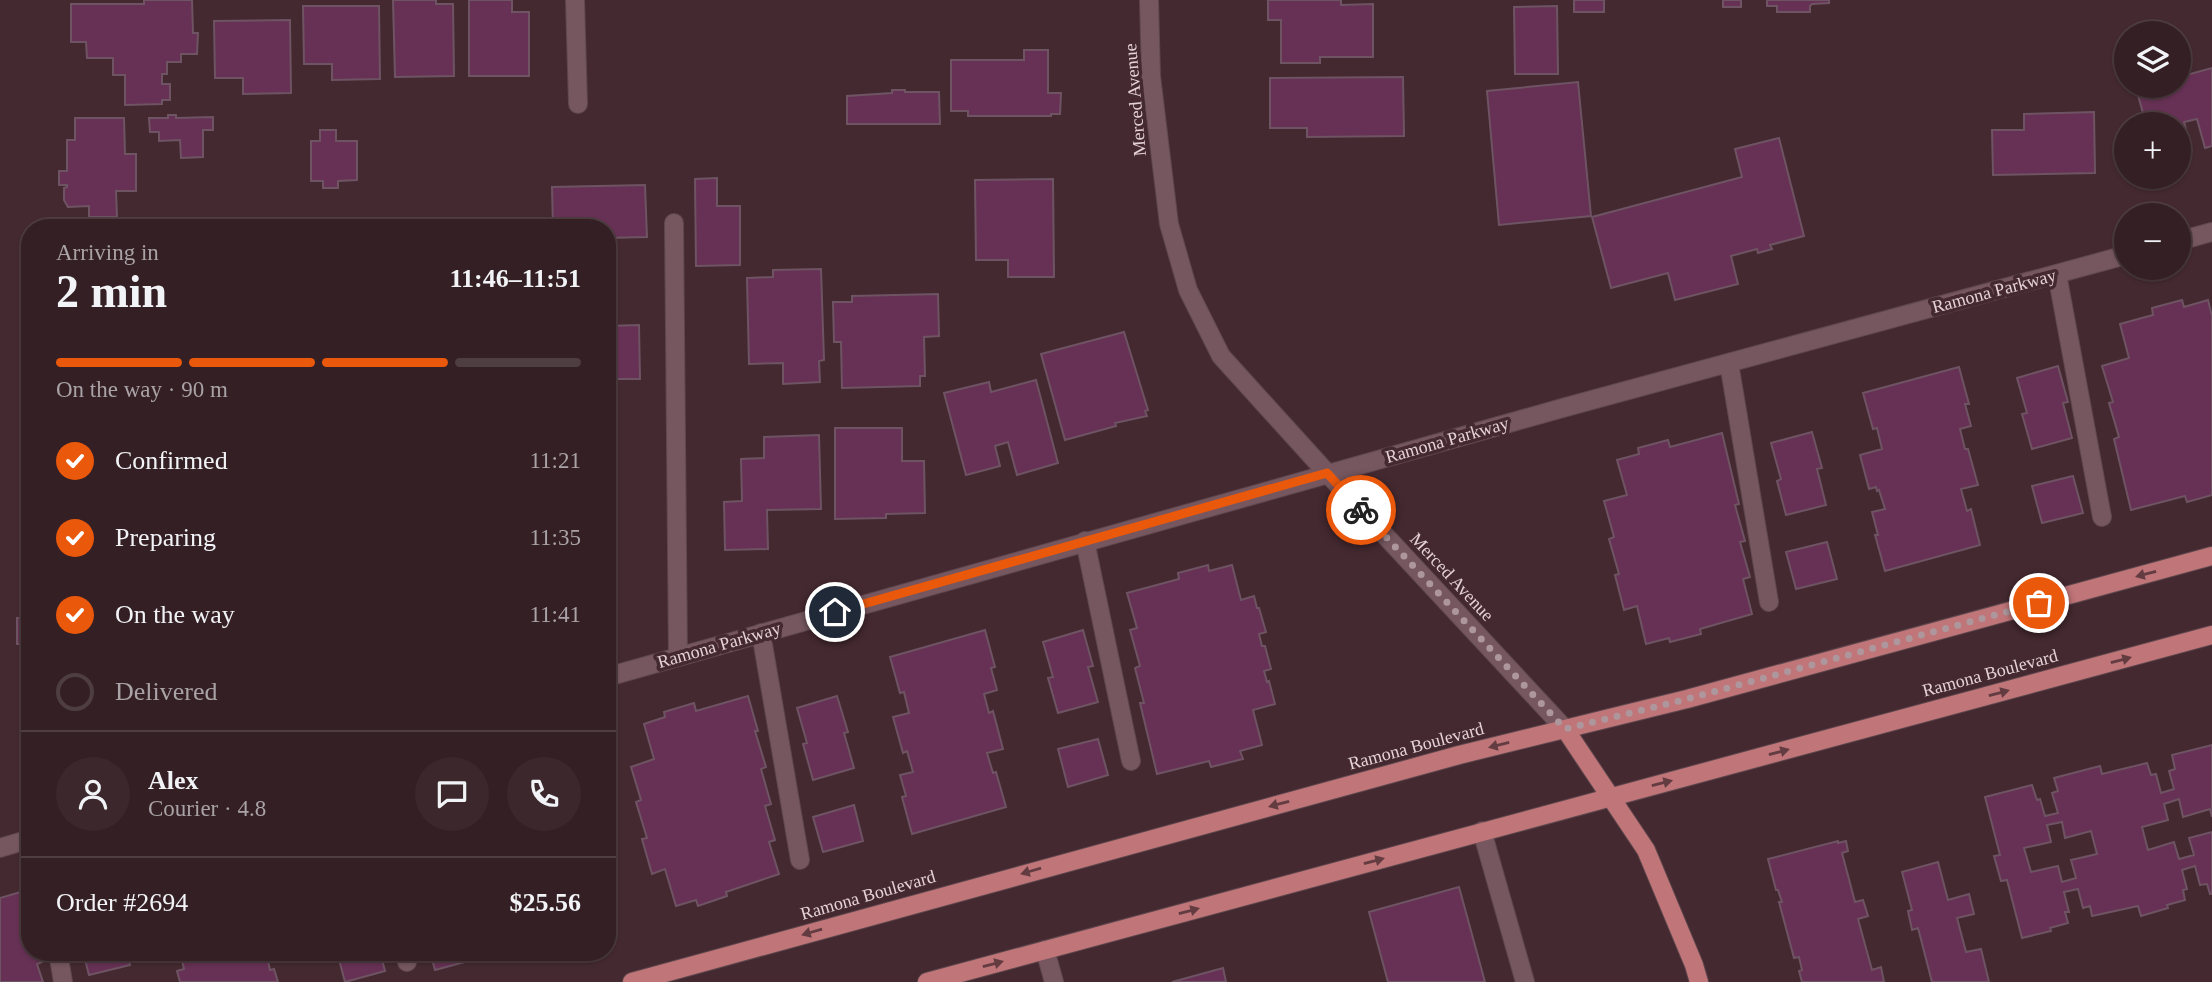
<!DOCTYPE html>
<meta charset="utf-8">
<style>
:root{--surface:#331f24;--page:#3b272c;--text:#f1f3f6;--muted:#a9a2a6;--line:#4e3d41;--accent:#ea580c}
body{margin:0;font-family:"Times New Roman",serif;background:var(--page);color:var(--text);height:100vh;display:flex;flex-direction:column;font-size:26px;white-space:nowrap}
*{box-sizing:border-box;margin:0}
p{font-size:23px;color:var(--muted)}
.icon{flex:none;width:38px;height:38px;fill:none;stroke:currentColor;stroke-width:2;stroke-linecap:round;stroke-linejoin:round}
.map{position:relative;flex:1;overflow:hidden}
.details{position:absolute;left:21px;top:219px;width:595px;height:742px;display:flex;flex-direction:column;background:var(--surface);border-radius:28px;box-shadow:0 2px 5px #0004,0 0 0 2px var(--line)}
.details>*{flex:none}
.tools{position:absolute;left:2114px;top:21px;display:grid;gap:14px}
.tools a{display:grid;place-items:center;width:77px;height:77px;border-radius:50%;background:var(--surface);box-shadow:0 2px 5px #0004,0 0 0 2px var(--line);font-size:35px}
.pin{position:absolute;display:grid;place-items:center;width:60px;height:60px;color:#fff;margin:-30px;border:4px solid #fff;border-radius:50%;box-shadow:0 2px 7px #0007}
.courier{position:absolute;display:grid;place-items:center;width:70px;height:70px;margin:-35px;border:5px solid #ea580c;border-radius:50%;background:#fff;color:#222;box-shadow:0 2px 9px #0007}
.head em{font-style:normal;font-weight:800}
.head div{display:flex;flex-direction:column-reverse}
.head{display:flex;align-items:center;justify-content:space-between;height:119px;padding:0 35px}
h1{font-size:46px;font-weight:800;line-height:52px}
.bar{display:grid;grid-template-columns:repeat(4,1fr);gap:10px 7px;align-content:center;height:84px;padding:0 35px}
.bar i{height:9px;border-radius:5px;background:var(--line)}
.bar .current{background:var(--accent)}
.bar p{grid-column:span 4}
.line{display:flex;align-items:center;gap:18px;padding:0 35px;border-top:2px solid var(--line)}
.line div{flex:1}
.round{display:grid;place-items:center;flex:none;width:74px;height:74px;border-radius:37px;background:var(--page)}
ol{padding:0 35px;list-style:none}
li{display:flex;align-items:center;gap:21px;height:77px}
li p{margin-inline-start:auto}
li .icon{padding:7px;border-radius:50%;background:var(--accent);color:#fff;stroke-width:4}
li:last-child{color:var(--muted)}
li i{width:38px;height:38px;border:4px solid var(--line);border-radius:50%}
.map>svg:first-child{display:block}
.building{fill:#663154;stroke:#6e5363;stroke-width:2;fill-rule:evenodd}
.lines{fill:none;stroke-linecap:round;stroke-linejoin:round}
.minor-casing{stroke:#5e474d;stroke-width:20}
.major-casing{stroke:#5e474d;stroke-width:20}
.minor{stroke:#76575f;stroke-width:18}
.major{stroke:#c07578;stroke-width:18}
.oneway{fill:#633c42}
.done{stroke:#ad979d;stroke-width:7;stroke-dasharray:0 12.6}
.route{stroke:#ea580c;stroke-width:9}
.labels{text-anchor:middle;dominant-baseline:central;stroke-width:7;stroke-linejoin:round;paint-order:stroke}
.street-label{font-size:18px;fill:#e5d2d7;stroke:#442930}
</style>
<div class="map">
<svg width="2212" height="982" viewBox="0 0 2212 982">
<rect width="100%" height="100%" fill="#442930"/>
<path class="building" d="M 144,0 L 192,0 L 193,33 L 198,33 L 197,54 L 181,54 L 181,62 L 167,62 L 167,74 L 162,74 L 162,84 L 170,84 L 170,100 L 162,100 L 162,104 L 125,105 L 125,75 L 113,75 L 113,58 L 87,58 L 86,42 L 71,42 L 71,4 L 144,4 Z
M 393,0 L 436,0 L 436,4 L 453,4 L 454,76 L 395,77 Z
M 469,0 L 512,0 L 512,12 L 529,12 L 529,76 L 469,76 Z
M 1268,0 L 1341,0 L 1341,5 L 1373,4 L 1373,57 L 1320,57 L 1320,63 L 1281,63 L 1281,20 L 1268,20 Z
M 1574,0 L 1604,0 L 1604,12 L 1574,12 Z
M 1723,0 L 1741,0 L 1741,7 L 1723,7 Z
M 1767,0 L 1829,0 L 1829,3 L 1812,4 L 1810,6 L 1810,12 L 1777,12 L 1777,6 L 1767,6 Z
M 303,6 L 379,6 L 380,79 L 332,80 L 332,64 L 304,64 Z
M 1557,6 L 1558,74 L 1515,74 L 1514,7 Z
M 290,20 L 291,93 L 243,94 L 243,78 L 215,78 L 214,21 Z
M 1024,50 L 1048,50 L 1048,93 L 1061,93 L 1060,114 L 1051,114 L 1051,116 L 968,116 L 968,111 L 951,111 L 951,60 L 1024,60 Z
M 2212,68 L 2212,146 L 2205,148 L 2197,119 L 2184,122 L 2192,151 L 2179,155 L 2179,124 L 2146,124 L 2136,88 L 2146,86 L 2179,86 L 2179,77 Z
M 1403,77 L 1404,136 L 1307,137 L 1307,128 L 1270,128 L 1270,78 Z
M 1578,82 L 1591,216 L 1499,225 L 1487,91 Z
M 892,90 L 905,90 L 905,92 L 939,92 L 940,124 L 847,124 L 847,96 L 892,93 Z
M 2094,112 L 2095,173 L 1993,175 L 1992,130 L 2024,130 L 2024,114 Z
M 168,115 L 176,115 L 176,118 L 213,117 L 213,130 L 203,130 L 203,157 L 181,158 L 180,140 L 159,141 L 159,132 L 150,132 L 149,118 L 168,118 Z
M 75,118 L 124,118 L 125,154 L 136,154 L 136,191 L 116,191 L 117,217 L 89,217 L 89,206 L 68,207 L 64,200 L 64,188 L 67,187 L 67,185 L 59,185 L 59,171 L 67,171 L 67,140 L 75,140 Z
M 320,130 L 336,130 L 336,141 L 357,141 L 357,180 L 338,181 L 338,188 L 323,188 L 323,181 L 311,181 L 311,141 L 320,141 Z
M 1779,138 L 1804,236 L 1770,245 L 1772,249 L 1758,253 L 1757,249 L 1731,256 L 1738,284 L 1675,300 L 1668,273 L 1611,288 L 1592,217 L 1742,177 L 1735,149 Z
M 717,178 L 717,206 L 740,206 L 740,265 L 696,266 L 695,179 Z
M 1053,179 L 1054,277 L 1008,277 L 1008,260 L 976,260 L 975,180 Z
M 645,185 L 647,237 L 607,238 L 607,228 L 553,228 L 552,187 Z
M 821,269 L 824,360 L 819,361 L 820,382 L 783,384 L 783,363 L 749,364 L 747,278 L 773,277 L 773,270 Z
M 938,294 L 939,336 L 924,337 L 925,376 L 920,376 L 920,386 L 842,388 L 841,342 L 834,342 L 833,302 L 852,302 L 852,296 Z
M 2182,300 L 2184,307 L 2208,300 L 2212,316 L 2212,495 L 2187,502 L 2185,496 L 2131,510 L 2114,439 L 2119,437 L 2109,403 L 2113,402 L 2102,366 L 2129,358 L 2120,324 L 2153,315 L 2152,308 Z
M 639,325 L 640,379 L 607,379 L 607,326 Z
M 1124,332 L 1148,410 L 1145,411 L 1147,416 L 1115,423 L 1116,426 L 1065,440 L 1041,354 Z
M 2058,366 L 2068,402 L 2063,403 L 2072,438 L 2032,449 L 2022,414 L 2027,413 L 2017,378 Z
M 1959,367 L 1969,404 L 1965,404 L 1971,426 L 1960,429 L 1965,449 L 1968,449 L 1978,485 L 1961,489 L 1967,511 L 1971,509 L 1980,545 L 1885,571 L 1875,535 L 1878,535 L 1872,512 L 1885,509 L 1879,490 L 1877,491 L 1876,487 L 1869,489 L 1860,455 L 1882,449 L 1877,428 L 1873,429 L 1863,393 Z
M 1036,380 L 1058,463 L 1017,475 L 1008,442 L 995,446 L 1000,466 L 966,475 L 944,393 L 989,382 L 991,392 Z
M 835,428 L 902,428 L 902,461 L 924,461 L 925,513 L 886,514 L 886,518 L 835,519 Z
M 1812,432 L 1822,468 L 1817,469 L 1826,505 L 1786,515 L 1777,481 L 1781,479 L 1771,443 Z
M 1722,433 L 1739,504 L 1735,505 L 1745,541 L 1740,542 L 1750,577 L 1743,579 L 1752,614 L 1700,629 L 1701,634 L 1670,642 L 1669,638 L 1646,644 L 1637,606 L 1624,610 L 1615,575 L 1619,574 L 1609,539 L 1614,537 L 1604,501 L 1627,495 L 1617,460 L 1639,454 L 1638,448 L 1668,440 L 1670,447 Z
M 819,435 L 821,509 L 767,510 L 768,549 L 725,550 L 724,502 L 742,501 L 741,459 L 764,458 L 764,437 Z
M 25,442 L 30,442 L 30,473 L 25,473 Z
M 2073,476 L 2083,513 L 2042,523 L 2032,486 Z
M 26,483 L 30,483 L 30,528 L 26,528 Z
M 607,490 L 608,513 L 614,513 L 614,531 L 607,531 Z
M 1827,542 L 1837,579 L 1796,589 L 1786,552 Z
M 1208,565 L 1209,571 L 1232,565 L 1241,600 L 1254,596 L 1257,608 L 1259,608 L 1266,632 L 1259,634 L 1262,646 L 1265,646 L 1271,669 L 1264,671 L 1267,682 L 1269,681 L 1275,704 L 1253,710 L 1262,745 L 1240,751 L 1243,759 L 1211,767 L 1209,761 L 1157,774 L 1140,703 L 1144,703 L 1135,668 L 1140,666 L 1130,630 L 1137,628 L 1127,593 L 1179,579 L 1178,573 Z
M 25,610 L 30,610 L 30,660 L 27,660 L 27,653 L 25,653 L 25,644 L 17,644 L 17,618 L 26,618 Z
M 985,630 L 995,667 L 991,668 L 997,690 L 984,694 L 989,713 L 993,711 L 1003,749 L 987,753 L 993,773 L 996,772 L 1006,807 L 912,834 L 902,797 L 906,796 L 900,775 L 913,772 L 907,751 L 903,753 L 893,717 L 909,713 L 904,692 L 900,693 L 890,657 Z
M 1083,630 L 1093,666 L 1088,667 L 1098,702 L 1058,713 L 1048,678 L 1053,677 L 1043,642 Z
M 748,696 L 758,731 L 755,731 L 766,767 L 761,769 L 771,804 L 765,806 L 775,840 L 769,842 L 779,874 L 726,892 L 727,896 L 698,906 L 696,900 L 676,906 L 665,869 L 652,874 L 642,839 L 647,838 L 636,802 L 641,800 L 631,767 L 654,759 L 644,724 L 665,717 L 664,712 L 694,703 L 696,711 Z
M 837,696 L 848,732 L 844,733 L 854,768 L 813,780 L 803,744 L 807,743 L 797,708 Z
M 20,704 L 30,704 L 30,750 L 20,750 Z
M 1098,739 L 1108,775 L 1068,787 L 1058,749 Z
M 2212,745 L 2212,817 L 2210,809 L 2183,817 L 2179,799 L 2164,804 L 2168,820 L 2142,827 L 2148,850 L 2174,842 L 2179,859 L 2194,855 L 2189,838 L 2212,832 L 2212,894 L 2210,894 L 2207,884 L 2200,885 L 2195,866 L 2182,870 L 2187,889 L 2183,890 L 2185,900 L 2167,905 L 2168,908 L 2141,916 L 2138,906 L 2092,916 L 2090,906 L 2083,908 L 2078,889 L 2064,892 L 2069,912 L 2065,912 L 2068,923 L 2050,928 L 2051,931 L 2022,938 L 2007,880 L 2001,881 L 1994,856 L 2000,855 L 1985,797 L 2032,785 L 2037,800 L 2040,799 L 2045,816 L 2058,813 L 2052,793 L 2058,791 L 2054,778 L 2100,766 L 2102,774 L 2147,763 L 2151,775 L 2156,774 L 2161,793 L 2174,789 L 2169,771 L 2175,769 L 2172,755 ZM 2062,822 L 2065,838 L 2091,831 L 2097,854 L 2071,860 L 2076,878 L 2062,882 L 2058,866 L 2031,872 L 2024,848 L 2051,842 L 2047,825 Z
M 854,805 L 863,841 L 823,852 L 813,817 Z
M 1838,841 L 1838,843 L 1846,841 L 1848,851 L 1842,853 L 1855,902 L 1863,900 L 1868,916 L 1858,919 L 1872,970 L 1881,967 L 1884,982 L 1802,982 L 1799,971 L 1802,970 L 1799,957 L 1794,958 L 1779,902 L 1782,902 L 1778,890 L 1776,890 L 1768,859 Z
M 1938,862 L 1948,900 L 1969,894 L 1974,914 L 1957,918 L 1966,952 L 1981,949 L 1989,982 L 1932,982 L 1918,928 L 1912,930 L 1908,911 L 1912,910 L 1902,872 Z
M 1459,887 L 1485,982 L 1388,982 L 1369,912 Z
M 24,891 L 30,911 L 30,952 L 39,952 L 42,962 L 37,964 L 43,982 L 0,982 L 0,898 Z
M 83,952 L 126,952 L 130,965 L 89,975 Z
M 180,952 L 266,952 L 270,970 L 274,969 L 278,982 L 180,982 L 177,971 L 184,969 Z
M 337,952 L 380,952 L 385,971 L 345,982 Z
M 430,952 L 519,952 L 519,953 L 488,962 L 487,956 L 435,970 Z
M 1223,968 L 1226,982 L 1172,982 Z"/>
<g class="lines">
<defs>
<path id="minor" d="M 575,0 L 578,104
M 1149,0 L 1151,76 L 1169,224 L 1188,290 L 1221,356 L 1327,473 L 1565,729
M 674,223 L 678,657
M 2179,241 L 2212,232
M 2057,274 L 2102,517
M 1729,363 L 1769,602
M 1085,541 L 1131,761
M 761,633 L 800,860
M 607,677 L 1566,407 L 2126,255
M 1482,831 L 1525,982
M 0,848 L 30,839
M 1045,950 L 1054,982
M 58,952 L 63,982
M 405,952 L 407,962"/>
<path id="major" d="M 1565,729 L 1646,850 L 1694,965 L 1699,982
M 632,982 L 1459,755 L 1687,699 L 2212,556
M 927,982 L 2212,635"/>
</defs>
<use href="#minor" class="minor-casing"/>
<use href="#major" class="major-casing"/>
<use href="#minor" class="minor"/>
<use href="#major" class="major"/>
</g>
<defs><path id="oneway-solid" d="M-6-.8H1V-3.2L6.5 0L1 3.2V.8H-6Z" transform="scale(1.75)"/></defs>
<g class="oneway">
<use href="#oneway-solid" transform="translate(2146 574) rotate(165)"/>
<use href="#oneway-solid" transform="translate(2121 660) rotate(-15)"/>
<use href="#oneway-solid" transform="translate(1999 693) rotate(-15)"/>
<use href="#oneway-solid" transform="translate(1499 745) rotate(166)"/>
<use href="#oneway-solid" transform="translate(1779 752) rotate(-15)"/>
<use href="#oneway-solid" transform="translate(1662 783) rotate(-14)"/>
<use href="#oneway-solid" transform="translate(1279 804) rotate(165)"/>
<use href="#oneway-solid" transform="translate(1374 861) rotate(-15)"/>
<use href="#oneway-solid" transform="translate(1031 871) rotate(164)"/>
<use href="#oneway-solid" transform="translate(1189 911) rotate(-15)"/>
<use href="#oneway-solid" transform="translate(812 932) rotate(164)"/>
<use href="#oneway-solid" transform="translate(993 964) rotate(-15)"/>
</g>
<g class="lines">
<path class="done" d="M 1361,510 L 1565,729 L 1687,699 L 2039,603"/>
<path class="route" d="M 835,612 L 1327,473 L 1361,510"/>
</g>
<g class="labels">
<g class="street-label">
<text transform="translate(1135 100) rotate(-95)">Merced Avenue</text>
<text transform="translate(1994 291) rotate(-15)">Ramona Parkway</text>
<text transform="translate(1447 440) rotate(-16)">Ramona Parkway</text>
<text transform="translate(1452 577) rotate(47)">Merced Avenue</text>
<text transform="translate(719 645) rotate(-16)">Ramona Parkway</text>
<text transform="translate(1990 673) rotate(-15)">Ramona Boulevard</text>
<text transform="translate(1416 746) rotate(-15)">Ramona Boulevard</text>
<text transform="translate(868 895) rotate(-16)">Ramona Boulevard</text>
</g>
</g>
</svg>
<div class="tools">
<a><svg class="icon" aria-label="layers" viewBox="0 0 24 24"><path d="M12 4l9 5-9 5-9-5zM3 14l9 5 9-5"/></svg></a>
<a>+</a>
<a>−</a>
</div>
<div class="pin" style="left:2039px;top:603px;background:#ea580c"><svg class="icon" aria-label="bag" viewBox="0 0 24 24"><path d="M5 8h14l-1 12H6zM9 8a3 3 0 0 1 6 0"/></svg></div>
<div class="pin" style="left:835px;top:612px;background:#1f2937"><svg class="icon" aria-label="home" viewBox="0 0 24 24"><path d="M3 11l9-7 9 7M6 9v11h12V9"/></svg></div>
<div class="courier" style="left:1361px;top:510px"><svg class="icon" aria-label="bike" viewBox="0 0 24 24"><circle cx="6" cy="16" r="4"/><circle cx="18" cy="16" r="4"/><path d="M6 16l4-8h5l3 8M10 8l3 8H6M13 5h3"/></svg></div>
<section class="details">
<div class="head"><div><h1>2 min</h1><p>Arriving in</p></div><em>11:46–11:51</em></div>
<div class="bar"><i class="current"></i><i class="current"></i><i class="current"></i><i></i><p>On the way · 90 m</p></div>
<ol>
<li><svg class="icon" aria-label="check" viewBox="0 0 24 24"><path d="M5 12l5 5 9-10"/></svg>Confirmed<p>11:21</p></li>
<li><svg class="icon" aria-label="check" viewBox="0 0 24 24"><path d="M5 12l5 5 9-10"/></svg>Preparing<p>11:35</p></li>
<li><svg class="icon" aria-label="check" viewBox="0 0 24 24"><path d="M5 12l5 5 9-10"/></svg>On the way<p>11:41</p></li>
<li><i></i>Delivered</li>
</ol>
<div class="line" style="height:126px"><a class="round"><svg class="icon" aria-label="person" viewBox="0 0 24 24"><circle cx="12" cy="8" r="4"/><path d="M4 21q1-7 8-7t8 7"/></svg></a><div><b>Alex</b><p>Courier · 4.8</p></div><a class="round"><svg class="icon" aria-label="chat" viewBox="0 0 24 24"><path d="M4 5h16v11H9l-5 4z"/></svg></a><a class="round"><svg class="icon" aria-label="phone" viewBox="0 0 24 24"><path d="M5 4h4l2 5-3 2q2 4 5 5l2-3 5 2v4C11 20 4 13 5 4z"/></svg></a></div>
<div class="line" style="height:91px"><div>Order #2694</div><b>$25.56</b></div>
</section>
</div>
